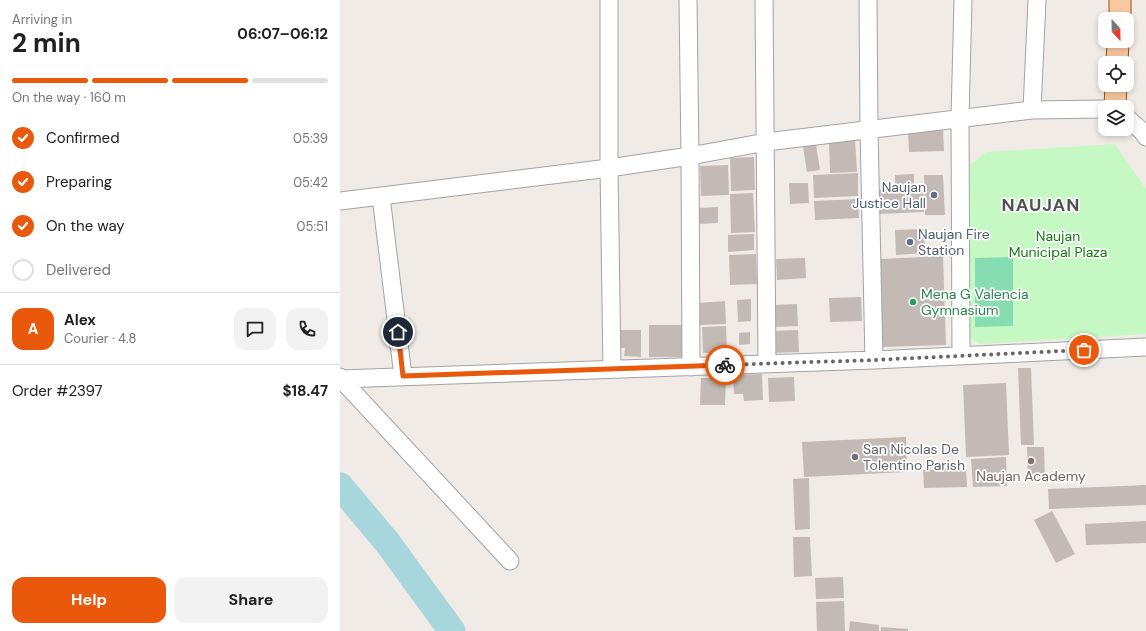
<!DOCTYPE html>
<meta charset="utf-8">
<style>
:root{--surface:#fff;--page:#f2f2f2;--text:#202124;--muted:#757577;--line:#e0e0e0;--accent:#ea580c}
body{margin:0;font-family:"DM Sans",sans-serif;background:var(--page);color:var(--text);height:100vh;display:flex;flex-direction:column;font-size:15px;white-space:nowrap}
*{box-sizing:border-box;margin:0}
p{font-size:13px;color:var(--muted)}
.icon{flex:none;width:22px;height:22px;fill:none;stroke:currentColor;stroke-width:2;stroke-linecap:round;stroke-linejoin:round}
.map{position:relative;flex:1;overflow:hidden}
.side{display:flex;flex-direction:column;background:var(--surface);width:340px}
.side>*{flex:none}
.needle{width:26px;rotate:158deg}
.fabs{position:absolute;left:758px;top:12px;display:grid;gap:8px}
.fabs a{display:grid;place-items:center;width:36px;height:36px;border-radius:8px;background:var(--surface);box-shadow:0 2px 6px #0003;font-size:20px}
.pin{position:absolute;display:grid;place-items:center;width:34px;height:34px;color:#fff;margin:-17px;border:2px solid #fff;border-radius:50%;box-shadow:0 1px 4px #0007}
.courier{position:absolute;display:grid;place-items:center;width:40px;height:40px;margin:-20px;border:3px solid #ea580c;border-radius:50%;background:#fff;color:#222;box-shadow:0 1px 5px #0007}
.head em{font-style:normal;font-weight:700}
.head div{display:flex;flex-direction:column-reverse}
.head{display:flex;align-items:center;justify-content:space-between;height:68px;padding:0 12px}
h1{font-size:26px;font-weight:700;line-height:30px}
.bar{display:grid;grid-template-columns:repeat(4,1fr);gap:6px 4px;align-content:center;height:48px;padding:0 12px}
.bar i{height:5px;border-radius:3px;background:var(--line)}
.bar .active{background:var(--accent)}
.bar p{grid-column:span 4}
.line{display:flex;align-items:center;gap:10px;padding:0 12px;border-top:1px solid var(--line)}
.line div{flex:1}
.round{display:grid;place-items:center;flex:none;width:42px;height:42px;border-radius:12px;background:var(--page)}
ol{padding:0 12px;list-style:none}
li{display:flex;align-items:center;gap:12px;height:44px}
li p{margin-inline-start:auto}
li .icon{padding:4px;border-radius:50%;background:var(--accent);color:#fff;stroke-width:4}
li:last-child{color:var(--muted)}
li i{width:22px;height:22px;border:2px solid var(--line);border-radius:50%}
.button{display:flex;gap:8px;margin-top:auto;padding:8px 12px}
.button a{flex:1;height:46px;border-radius:12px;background:var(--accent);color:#fff;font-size:16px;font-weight:700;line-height:46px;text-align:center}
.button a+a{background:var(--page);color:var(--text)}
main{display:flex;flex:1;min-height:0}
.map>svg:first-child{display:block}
.park{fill:#c6f8c4}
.pitch{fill:#85ddb1}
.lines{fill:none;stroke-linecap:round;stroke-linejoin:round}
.river{stroke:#a7d6dc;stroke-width:27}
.building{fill:#c4bab5}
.minor-casing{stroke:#a3a3a3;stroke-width:19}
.major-casing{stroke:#965404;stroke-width:23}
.minor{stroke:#fff;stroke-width:17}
.major{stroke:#fac8a0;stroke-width:21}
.done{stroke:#686665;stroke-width:4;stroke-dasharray:0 7.2}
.route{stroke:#ea580c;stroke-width:5}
.service-dot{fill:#5c6f8a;stroke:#fff;stroke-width:1.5}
.leisure-dot{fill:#2e9e5b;stroke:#fff;stroke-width:1.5}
.worship-dot{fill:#6b7280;stroke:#fff;stroke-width:1.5}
.education-dot{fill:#8d6e63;stroke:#fff;stroke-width:1.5}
.labels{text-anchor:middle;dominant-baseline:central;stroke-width:3.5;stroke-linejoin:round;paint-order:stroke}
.service-label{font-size:14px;fill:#4e5e75;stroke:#fff;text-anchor:end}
.park-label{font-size:14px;fill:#127c0e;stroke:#fff}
.leisure-label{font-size:14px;fill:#27864d;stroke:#fff;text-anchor:start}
.worship-label{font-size:14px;fill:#5b616d;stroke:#fff;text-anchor:start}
.education-label{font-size:14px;fill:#785e54;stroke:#fff}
.district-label{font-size:18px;font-weight:bold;letter-spacing:1px;fill:#525252;stroke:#fff}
</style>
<main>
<section class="side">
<div class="head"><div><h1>2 min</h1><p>Arriving in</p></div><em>06:07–06:12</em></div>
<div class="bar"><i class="active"></i><i class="active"></i><i class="active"></i><i></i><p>On the way · 160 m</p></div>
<ol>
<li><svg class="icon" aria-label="check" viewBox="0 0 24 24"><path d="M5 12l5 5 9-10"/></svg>Confirmed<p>05:39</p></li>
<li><svg class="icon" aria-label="check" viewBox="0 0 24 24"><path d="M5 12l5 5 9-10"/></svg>Preparing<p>05:42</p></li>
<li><svg class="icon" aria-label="check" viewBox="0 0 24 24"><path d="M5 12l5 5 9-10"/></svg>On the way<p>05:51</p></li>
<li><i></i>Delivered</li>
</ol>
<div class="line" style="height:72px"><b class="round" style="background:var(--accent);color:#fff">A</b><div><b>Alex</b><p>Courier · 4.8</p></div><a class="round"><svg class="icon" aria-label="chat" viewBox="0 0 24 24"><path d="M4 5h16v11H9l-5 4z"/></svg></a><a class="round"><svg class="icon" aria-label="phone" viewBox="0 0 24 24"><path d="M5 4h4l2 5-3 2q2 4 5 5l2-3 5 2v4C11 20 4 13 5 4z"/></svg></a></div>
<div class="line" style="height:52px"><div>Order #2397</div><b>$18.47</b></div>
<div class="button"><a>Help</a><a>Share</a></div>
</section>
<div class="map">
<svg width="806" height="631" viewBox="0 0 806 631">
<rect width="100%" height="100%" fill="#f0ebe6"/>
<path class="park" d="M 775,144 L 806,189 L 806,334 L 640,344 L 630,338 L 630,165 L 646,152 Z"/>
<path class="pitch" d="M 673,257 L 673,326 L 635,327 L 635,258 Z"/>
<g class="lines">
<path class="river" d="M 0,486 L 47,542 L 112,631"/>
</g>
<path class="building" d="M 603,130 L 604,151 L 569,152 L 568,132 Z
M 515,139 L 517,172 L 490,173 L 489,140 Z
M 476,144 L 480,170 L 467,172 L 463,146 Z
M 414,157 L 415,190 L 391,191 L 390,158 Z
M 388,165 L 389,195 L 361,196 L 360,166 Z
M 518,173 L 518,196 L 474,198 L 473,175 Z
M 574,174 L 574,185 L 555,186 L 555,175 Z
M 584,175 L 603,175 L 605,215 L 585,215 Z
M 449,183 L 468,183 L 469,203 L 450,204 Z
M 583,188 L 584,212 L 540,214 L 539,190 Z
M 413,193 L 415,232 L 391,233 L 390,194 Z
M 518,199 L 519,218 L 475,220 L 474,201 Z
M 378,207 L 378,223 L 359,224 L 358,208 Z
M 584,229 L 585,253 L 556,255 L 555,230 Z
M 414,234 L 414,250 L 388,252 L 388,235 Z
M 416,254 L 417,284 L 390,285 L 389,255 Z
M 603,256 L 606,345 L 543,347 L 540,259 Z
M 465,258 L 466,278 L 437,280 L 436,259 Z
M 521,297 L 522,321 L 490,322 L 489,298 Z
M 411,299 L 411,321 L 398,322 L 397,300 Z
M 385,301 L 386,324 L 359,325 L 358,303 Z
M 457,304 L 458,326 L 436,327 L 435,305 Z
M 309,325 L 342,325 L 343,357 L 309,357 Z
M 386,326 L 387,352 L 363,353 L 362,327 Z
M 280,330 L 301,330 L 301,357 L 284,356 L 285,348 L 279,348 Z
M 458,330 L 459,352 L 432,353 L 431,331 Z
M 410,332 L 410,344 L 399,345 L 399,333 Z
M 678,368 L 691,368 L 694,445 L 681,445 Z
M 422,374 L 423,400 L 404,401 L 403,394 L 394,394 L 393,375 Z
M 454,377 L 455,401 L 429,402 L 428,378 Z
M 361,378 L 386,378 L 385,405 L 360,405 Z
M 666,383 L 669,455 L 626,457 L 623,385 Z
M 566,437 L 567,472 L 464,477 L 462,442 Z
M 687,447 L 704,447 L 705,480 L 688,481 Z
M 666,457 L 667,486 L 633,487 L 631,459 Z
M 626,468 L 627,487 L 584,488 L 583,470 Z
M 469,478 L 470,529 L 455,530 L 453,479 Z
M 806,485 L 806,505 L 709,509 L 708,489 Z
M 712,511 L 735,554 L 716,563 L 694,520 Z
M 806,521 L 806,543 L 746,545 L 745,524 Z
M 453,537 L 470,537 L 472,576 L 454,577 Z
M 503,577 L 504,598 L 476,599 L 475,578 Z
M 504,601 L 505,631 L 477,631 L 476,602 Z
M 510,621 L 539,625 L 539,631 L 509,631 Z
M 541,627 L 568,629 L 568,631 L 541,631 Z"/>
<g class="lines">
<defs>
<path id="minor" d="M 269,0 L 269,168 L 272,369
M 348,0 L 350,156 L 351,367
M 424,0 L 427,364
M 528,0 L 529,130 L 534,360
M 692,110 L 697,0
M 787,118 L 802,131 L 806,137
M 41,197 L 63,376
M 0,201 L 269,168 L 350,156 L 426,142 L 692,110 L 765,109
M 621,356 L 620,118 L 623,0
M 0,377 L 1,379 L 534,360 L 806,347
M 1,379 L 170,561"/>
<path id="major" d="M 780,19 L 780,0
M 777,63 L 778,41
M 775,107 L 776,85"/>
</defs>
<use href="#minor" class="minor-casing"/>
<use href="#major" class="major-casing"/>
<use href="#minor" class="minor"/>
<use href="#major" class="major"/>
</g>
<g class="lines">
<path class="done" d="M 385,365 L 534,360 L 744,350"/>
<path class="route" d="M 58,332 L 63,376 L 385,365"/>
</g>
<g class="service-dot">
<circle cx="594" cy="195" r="4"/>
<circle cx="570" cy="242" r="4"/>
</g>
<circle class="leisure-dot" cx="573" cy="302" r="4"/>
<circle class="worship-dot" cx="515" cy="457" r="4"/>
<circle class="education-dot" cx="691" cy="461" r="4"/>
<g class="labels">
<g class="service-label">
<text x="586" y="187">Naujan<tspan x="586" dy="16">Justice Hall</tspan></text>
<text x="578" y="234" text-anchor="start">Naujan Fire<tspan x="578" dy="16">Station</tspan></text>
</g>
<g class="park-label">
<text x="718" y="236">Naujan<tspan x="718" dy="16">Municipal Plaza</tspan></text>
</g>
<g class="leisure-label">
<text x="581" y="294">Mena G Valencia<tspan x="581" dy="16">Gymnasium</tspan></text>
</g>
<g class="worship-label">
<text x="523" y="449">San Nicolas De<tspan x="523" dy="16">Tolentino Parish</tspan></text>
</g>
<g class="education-label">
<text x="691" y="476">Naujan Academy</text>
</g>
<g class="district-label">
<text x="701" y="205">NAUJAN</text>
</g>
</g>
</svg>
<div class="fabs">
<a><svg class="needle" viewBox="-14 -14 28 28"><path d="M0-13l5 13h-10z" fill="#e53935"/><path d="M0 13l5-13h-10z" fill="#757577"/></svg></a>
<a><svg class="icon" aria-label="locate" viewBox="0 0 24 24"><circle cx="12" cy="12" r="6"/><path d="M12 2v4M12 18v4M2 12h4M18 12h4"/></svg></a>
<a><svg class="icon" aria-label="layers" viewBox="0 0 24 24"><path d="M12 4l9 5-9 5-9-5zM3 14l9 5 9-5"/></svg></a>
</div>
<div class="pin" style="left:744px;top:350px;background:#ea580c"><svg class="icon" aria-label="bag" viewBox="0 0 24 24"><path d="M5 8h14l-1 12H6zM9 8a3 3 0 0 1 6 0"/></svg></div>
<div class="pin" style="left:58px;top:332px;background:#1f2937"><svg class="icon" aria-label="home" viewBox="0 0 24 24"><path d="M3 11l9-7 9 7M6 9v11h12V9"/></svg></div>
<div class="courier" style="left:385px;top:365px"><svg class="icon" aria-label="bike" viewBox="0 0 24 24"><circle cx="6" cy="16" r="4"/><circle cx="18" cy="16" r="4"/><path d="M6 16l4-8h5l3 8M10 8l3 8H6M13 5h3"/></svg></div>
</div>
</main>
